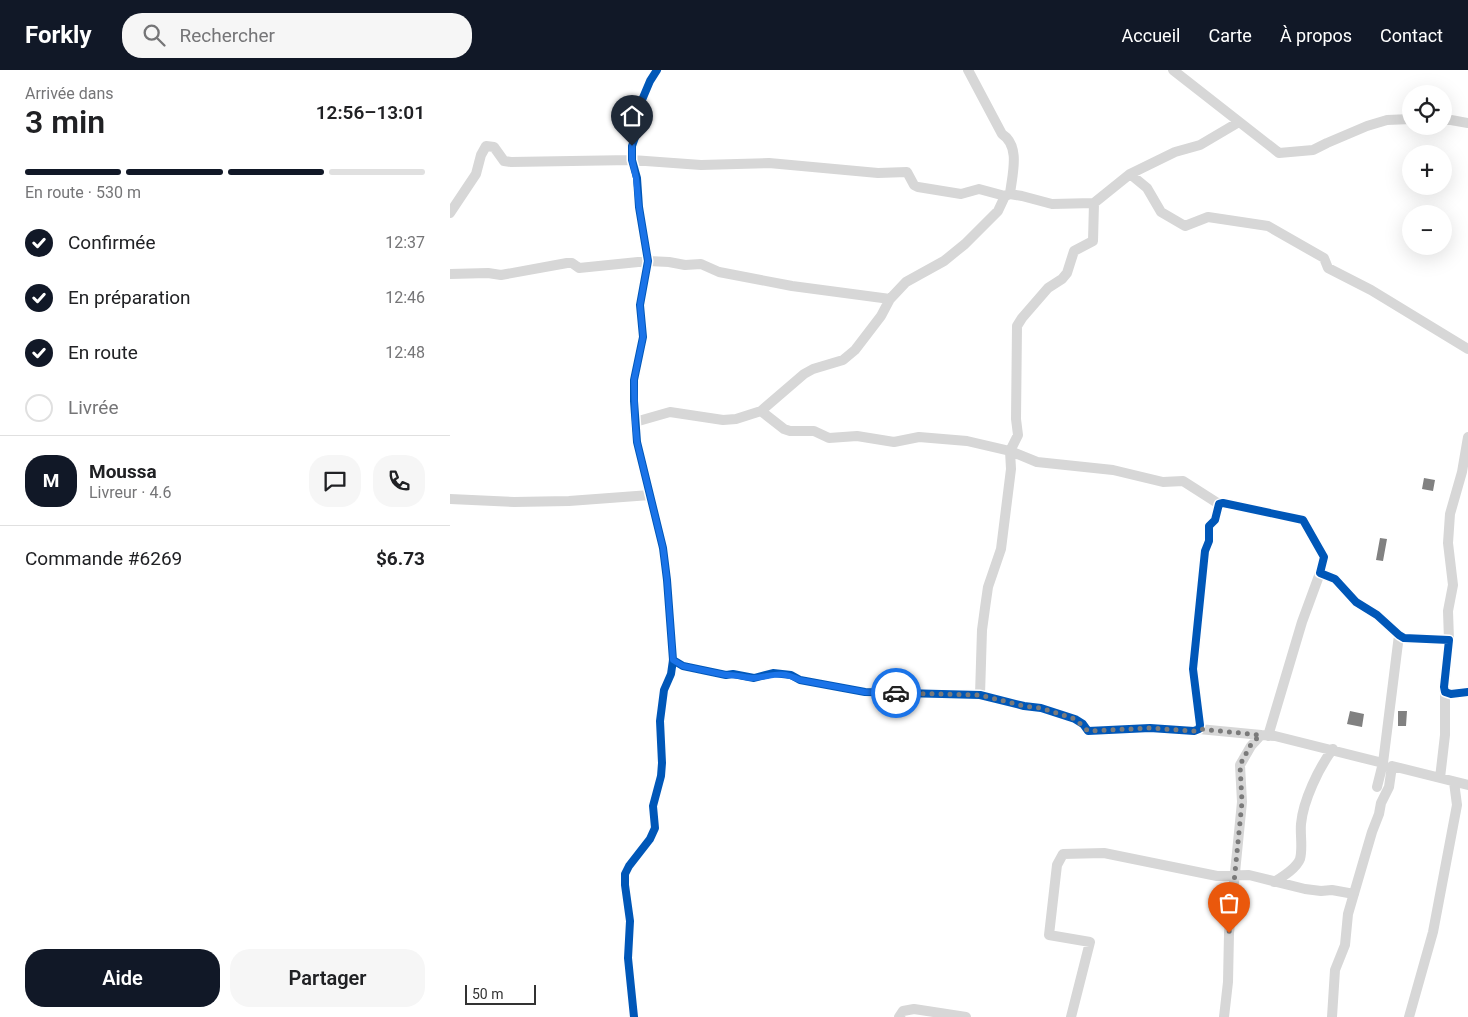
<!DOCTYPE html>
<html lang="fr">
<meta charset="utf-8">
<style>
:root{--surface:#fff;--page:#f6f6f6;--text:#202124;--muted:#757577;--line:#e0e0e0;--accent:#111827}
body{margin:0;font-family:Roboto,sans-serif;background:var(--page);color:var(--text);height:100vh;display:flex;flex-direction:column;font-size:19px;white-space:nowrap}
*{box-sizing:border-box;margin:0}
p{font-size:16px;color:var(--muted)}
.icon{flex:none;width:28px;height:28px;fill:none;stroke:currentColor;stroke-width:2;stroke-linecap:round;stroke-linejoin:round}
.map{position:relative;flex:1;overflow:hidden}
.side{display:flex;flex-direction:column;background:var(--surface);width:450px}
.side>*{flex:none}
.fabs{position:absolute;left:952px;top:15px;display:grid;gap:10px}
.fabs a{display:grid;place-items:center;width:50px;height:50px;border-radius:50%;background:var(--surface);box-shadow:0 5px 20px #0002;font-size:25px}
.scale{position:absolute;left:15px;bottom:12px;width:71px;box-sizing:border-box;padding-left:5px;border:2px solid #333;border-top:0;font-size:14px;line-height:18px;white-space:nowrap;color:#333;-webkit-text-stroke:4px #fff;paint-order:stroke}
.pin{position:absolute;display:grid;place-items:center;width:42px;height:42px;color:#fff;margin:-51px -21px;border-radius:50% 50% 50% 0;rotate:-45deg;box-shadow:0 0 5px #0007}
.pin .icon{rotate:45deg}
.courier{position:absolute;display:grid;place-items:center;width:50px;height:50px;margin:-25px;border:4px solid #1a73e8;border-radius:50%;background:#fff;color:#222;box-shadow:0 1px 6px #0007}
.overview em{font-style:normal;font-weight:600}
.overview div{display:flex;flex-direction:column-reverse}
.overview{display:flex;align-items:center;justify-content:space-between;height:85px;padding:0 25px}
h1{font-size:32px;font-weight:600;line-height:38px}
.bar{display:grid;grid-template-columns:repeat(4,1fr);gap:8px 5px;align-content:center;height:60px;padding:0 25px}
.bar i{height:6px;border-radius:4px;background:var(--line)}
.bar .on{background:var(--accent)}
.bar p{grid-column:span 4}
.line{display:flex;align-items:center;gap:12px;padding:0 25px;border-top:1px solid var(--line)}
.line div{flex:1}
.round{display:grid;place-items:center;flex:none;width:52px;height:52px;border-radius:20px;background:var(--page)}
ol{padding:0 25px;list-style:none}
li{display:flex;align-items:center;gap:15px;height:55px}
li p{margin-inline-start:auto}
li .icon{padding:5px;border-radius:50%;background:var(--accent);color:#fff;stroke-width:4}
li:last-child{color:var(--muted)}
li i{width:28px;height:28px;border:2px solid var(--line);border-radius:50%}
.button{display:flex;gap:10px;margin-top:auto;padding:10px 25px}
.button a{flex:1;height:58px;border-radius:20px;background:var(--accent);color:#fff;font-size:20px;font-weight:600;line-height:58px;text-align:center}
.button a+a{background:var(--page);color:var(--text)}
header{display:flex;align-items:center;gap:30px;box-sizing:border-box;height:70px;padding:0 25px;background:var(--accent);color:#fff}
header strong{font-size:24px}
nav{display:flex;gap:28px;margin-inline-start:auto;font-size:18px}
.search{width:350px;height:45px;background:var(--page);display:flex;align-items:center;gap:12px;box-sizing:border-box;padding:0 18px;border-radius:20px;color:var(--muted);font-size:19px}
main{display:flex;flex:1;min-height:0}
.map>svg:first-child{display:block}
.building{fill:#818181}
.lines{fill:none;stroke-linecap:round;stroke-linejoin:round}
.minor{stroke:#d7d7d7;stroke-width:10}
.cycleway-casing{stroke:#fff;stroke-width:11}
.cycleway{stroke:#0057b8;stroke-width:8}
.done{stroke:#7a7a7a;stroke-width:5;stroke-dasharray:0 9}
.route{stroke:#1a73e8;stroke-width:6}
</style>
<header>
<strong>Forkly</strong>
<div class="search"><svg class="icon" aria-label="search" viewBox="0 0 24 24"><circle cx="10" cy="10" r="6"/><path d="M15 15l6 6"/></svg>Rechercher</div>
<nav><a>Accueil</a><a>Carte</a><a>À propos</a><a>Contact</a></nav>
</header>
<main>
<section class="side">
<div class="overview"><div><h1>3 min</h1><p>Arrivée dans</p></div><em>12:56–13:01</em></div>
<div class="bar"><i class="on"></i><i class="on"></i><i class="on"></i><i></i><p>En route · 530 m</p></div>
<ol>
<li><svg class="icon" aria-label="check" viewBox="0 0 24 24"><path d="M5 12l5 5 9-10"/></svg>Confirmée<p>12:37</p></li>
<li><svg class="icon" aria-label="check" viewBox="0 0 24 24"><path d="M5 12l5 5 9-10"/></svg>En préparation<p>12:46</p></li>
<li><svg class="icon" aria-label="check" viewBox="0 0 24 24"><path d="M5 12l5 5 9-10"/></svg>En route<p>12:48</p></li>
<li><i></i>Livrée</li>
</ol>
<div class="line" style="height:90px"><b class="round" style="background:var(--accent);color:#fff">M</b><div><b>Moussa</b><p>Livreur · 4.6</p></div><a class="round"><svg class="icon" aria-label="chat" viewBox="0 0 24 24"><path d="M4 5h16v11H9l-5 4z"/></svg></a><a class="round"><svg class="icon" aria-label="phone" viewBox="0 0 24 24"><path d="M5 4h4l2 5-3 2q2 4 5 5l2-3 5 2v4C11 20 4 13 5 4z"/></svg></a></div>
<div class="line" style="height:65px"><div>Commande #6269</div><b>$6.73</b></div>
<div class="button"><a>Aide</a><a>Partager</a></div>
</section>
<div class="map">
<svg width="1018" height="947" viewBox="0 0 1018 947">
<rect width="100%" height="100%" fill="#fff"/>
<path class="building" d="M 974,408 L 985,410 L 983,421 L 972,419 Z
M 930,468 L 937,469 L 933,491 L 926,490 Z
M 900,641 L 914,644 L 912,657 L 897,654 Z
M 948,641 L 957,641 L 956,656 L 948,656 Z"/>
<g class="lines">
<path class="minor" d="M 518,0 L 552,64 C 571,76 562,105 560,124
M 723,0 L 829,83 L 863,80 L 877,73 L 917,56 L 937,50 L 961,49
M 994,50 L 1001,50 L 1018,53
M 680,104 L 697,118 L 711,142 L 735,156 L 758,147 L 818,156 L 874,188 L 878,198 L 921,220 L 1018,279
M 0,143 L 26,104 L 31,85 L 36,76 L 44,77 L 54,91 L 61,92 L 182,90 L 251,95 L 319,93 L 428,103 L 457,102 L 464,115 L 468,117 L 511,124 L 529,119 L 555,126
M 0,204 L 38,203 L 51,205 L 117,193 L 122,193 L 129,198 L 198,191 L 219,192 L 235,195 L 251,194 L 269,202 L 342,216 L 440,229
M 311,341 L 334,359 L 340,361 L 364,361 L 379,368 L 407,366 L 444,372 L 469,367 L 517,371 L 560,381 L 587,392 L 663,400 L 713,412 L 733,411 L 769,434
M 185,352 L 220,342 L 273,350 L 286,349 L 311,341 L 354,304 L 363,299 L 393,290 L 405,280 L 431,246 L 440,229 L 456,212 L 494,191 L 515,174 L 548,141 L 555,126 L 560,124 L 572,126 L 602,134 L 644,133 L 680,104 L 725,82 L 750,75 L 789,52
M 0,429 L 64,432 L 119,431 L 200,425
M 999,570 L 998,541 L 1003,515 L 998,473 L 1000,444 L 1012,402 L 1018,367
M 223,590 L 233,596 L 276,605 L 283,604 L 304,608 L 323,603 L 341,605 L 350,610 L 415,622 L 530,625 L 574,636 L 591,638 L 625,649 L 633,654 L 638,661 L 700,658 L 744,661 L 749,659 L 750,655 L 743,599 L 755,481 L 759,471 L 759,456 L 765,450 L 769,434 L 773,433 L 853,450 L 874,487 L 870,503 L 885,509 L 906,532 L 927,545 L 949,565 L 954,568 L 999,570 L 994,617 L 995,622 L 1001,624 L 1018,622
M 530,625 L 532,560 L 535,538 L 538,517 L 551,479 L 561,399 L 560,381 L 568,365 L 566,349 L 567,256 L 572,248 L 598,218 L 612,209 L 617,203 L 624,181 L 643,171 L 644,133
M 749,659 L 811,665
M 818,666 L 852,552 L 870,503
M 933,693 L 949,565
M 990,708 L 995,665 L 995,622
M 824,812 C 832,807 846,799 850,789 C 853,778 850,765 851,754 C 853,731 869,697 883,679
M 184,947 L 178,888 L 180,851 L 175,815 L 175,804 L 179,796 L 200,769 L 205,758 L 203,736 L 211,706 L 212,693 L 210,651 L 214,620 L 221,604 L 223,590 L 217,510 L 213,478 L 187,372 L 184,331 L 184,310 L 193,267 L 190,235 L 198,191 L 189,137 L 187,108 L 182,90 L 182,76 L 188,59 L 192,30 L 200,11 L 207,0
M 449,947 L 453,941 L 464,939 L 516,947
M 621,947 L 640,872 L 599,865 L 607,795 L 613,784 L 654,783 L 767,806 L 799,805 L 855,819 L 871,821 L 882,820 L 904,824
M 774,947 L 778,912 L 779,863 L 792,732 L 790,695 L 801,676 L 811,665 L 825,666 L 933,693 L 927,717
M 882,947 L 885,900 L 895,875 L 898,844 L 922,762 L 929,744 L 931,733 L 939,717 L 942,696 L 1018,715
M 959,947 L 983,862 L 1007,735 L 1004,712"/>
<defs>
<path id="cycleway" d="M 223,590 L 233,596 L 276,605 L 283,604 L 304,608 L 323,603 L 341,605 L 350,610 L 415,622 L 530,625 L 574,636 L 591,638 L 625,649 L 633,654 L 638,661 L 700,658 L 744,661 L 749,659 L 750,655 L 743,599 L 755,481 L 759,471 L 759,456 L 765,450 L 769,434 L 773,433 L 853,450 L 874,487 L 870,503 L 885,509 L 906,532 L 927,545 L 949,565 L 954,568 L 999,570 L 994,617 L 995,622 L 1001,624 L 1018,622
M 184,947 L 178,888 L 180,851 L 175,815 L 175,804 L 179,796 L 200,769 L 205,758 L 203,736 L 211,706 L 212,693 L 210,651 L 214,620 L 221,604 L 223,590 L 217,510 L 213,478 L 187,372 L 184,331 L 184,310 L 193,267 L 190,235 L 198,191 L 189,137 L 187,108 L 182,90 L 182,76 L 188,59 L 192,30 L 200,11 L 207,0"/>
</defs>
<use href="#cycleway" class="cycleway-casing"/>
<use href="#cycleway" class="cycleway"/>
</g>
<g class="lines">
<path class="done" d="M 446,623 L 530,625 L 574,636 L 591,638 L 625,649 L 638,661 L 700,658 L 744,661 L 749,659 L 810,665 L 800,676 L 790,695 L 792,732 L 779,863"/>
<path class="route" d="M 182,76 L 182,90 L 186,108 L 189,137 L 198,191 L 190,235 L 193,267 L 184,310 L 185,352 L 187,372 L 213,478 L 217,510 L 223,590 L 233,596 L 276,605 C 286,604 295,608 304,608 C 324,606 329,600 350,610 L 415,622 L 446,623"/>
</g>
</svg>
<div class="fabs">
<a><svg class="icon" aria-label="locate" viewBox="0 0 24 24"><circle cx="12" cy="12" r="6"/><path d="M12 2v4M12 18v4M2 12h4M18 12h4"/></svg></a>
<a>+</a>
<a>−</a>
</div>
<div class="scale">50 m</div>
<div class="pin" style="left:779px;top:863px;background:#ea580c"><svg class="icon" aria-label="bag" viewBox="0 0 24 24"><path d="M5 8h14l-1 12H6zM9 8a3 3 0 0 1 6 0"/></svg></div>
<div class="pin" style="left:182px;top:76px;background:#1f2937"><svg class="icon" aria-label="home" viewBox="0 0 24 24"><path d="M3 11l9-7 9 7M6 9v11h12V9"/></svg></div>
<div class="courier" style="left:446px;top:623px"><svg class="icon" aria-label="car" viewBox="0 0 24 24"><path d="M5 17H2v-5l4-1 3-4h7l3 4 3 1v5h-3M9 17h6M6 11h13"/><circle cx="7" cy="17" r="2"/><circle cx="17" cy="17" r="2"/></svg></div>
</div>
</main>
